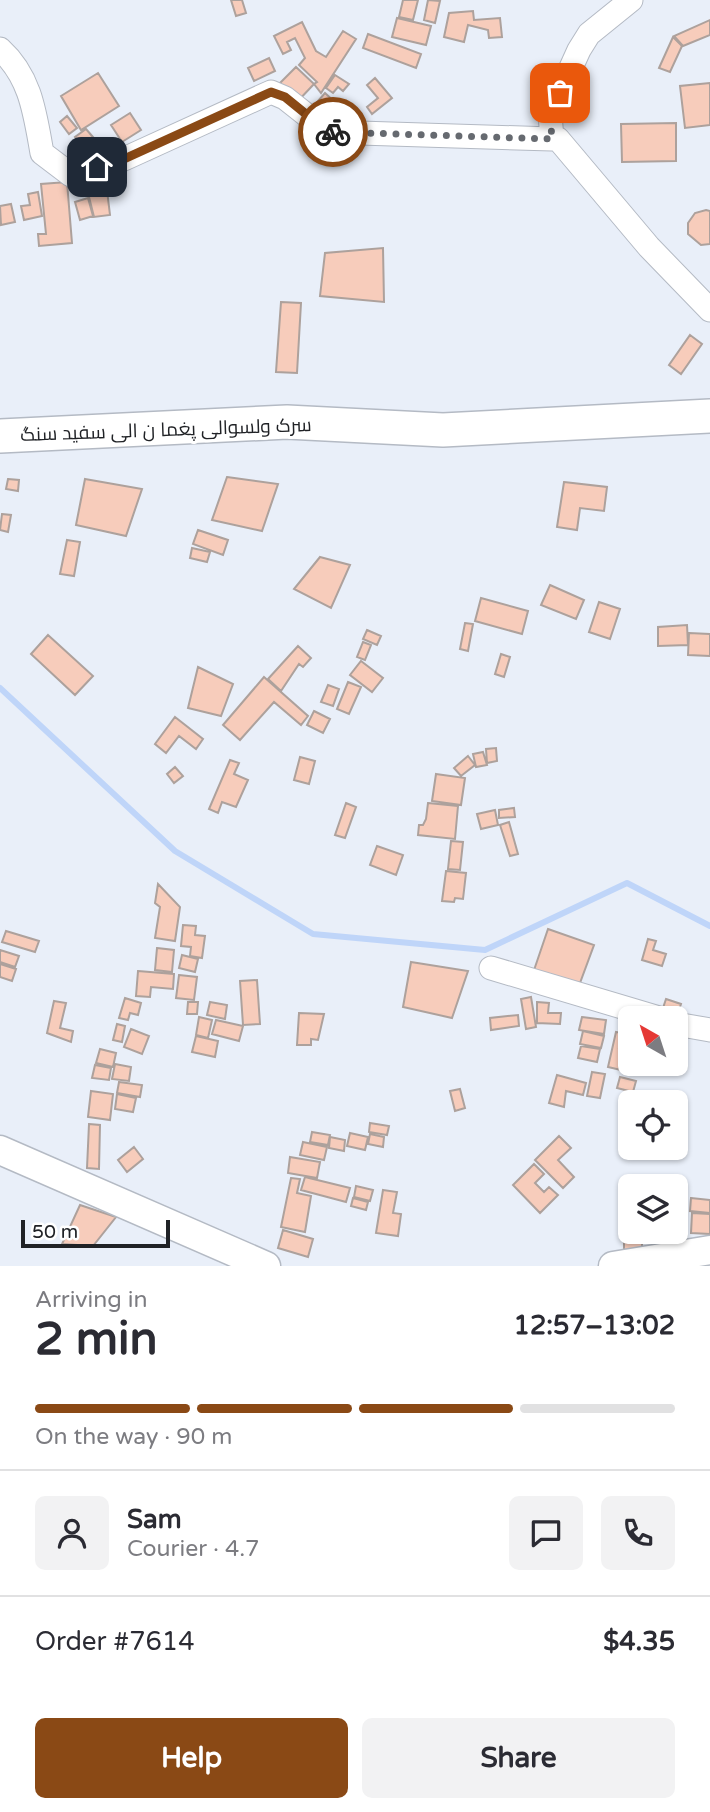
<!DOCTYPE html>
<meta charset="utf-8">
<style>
:root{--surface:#fff;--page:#f2f2f3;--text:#2b2b33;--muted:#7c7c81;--line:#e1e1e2;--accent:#8a4915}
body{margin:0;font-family:"Varela Round",Cairo,sans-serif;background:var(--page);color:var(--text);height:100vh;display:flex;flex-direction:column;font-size:26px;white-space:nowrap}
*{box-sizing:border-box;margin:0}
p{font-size:23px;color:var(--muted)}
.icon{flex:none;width:38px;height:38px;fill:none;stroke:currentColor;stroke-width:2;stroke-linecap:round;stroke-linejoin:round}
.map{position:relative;height:1266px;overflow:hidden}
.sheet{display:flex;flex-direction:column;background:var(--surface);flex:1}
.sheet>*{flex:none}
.needle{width:46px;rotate:321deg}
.fabs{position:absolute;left:618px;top:1006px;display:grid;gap:14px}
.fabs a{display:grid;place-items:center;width:70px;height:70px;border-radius:10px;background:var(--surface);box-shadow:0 2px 5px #0004;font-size:35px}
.scale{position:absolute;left:21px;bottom:18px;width:149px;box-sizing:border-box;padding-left:7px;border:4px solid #202226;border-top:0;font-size:19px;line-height:24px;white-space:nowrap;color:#202226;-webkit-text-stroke:5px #fff;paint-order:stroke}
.pin{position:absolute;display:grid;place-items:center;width:60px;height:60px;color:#fff;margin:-30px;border-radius:14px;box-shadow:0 4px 10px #0006}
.courier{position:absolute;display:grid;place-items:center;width:70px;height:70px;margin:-35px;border:5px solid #8a4915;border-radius:50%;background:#fff;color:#222;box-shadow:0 2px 9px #0007}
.headline em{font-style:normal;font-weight:800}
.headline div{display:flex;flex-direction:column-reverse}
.headline{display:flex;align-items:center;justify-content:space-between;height:119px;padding:0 35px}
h1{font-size:46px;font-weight:800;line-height:52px}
.bar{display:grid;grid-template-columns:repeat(4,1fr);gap:10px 7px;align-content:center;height:84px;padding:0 35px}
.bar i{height:9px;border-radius:5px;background:var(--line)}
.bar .current{background:var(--accent)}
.bar p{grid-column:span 4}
.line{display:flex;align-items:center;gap:18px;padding:0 35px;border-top:2px solid var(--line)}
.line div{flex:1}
.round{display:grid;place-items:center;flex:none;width:74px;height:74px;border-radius:10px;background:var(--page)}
.primary-button{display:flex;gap:14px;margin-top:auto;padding:14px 35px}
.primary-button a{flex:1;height:80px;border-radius:10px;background:var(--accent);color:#fff;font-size:28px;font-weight:800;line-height:80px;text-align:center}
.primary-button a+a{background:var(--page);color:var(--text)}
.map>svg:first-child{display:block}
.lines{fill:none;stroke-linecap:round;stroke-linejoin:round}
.stream{stroke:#bfd5f9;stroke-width:6}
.building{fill:#f7ccbb;stroke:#ada19c;stroke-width:2}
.minor-casing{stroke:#b4bac4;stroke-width:25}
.tertiary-casing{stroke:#b4bac4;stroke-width:31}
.secondary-casing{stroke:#b4bac4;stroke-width:36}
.minor{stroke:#fff;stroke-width:23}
.tertiary{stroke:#fff;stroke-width:28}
.secondary{stroke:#fff;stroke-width:33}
.done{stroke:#666a70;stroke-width:7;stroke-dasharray:0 12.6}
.route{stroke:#8a4915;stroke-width:9}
.labels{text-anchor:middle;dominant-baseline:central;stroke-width:6;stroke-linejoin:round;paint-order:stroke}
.street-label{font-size:19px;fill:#202226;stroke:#fff}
</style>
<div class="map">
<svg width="710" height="1266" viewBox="0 0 710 1266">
<rect width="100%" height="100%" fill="#e9eff9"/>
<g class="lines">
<path class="stream" d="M 0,688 L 175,851 L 313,934 L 485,950 L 627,883 L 710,926"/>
</g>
<path class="building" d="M 231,0 L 242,0 L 246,13 L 236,16 Z
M 403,0 L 418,0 L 413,20 L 399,17 Z
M 428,0 L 440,1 L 435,23 L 424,20 Z
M 473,11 L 474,20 L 500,18 L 502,37 L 489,38 L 488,30 L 468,25 L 464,42 L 444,37 L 449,13 Z
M 397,18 L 431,26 L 426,45 L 392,37 Z
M 710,20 L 710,35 L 683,46 L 674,36 Z
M 302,22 L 316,51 L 326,57 L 343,31 L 356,39 L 321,93 L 314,84 L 317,82 L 299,65 L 305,58 L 295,38 L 287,42 L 291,50 L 283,54 L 274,36 Z
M 368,34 L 421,54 L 416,68 L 363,48 Z
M 673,37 L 682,46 L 670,72 L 659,68 Z
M 269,58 L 275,71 L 254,81 L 248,68 Z
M 296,67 L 314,84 L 296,103 L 278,85 Z
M 98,73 L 119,106 L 81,130 L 61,96 Z
M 335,75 L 349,84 L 343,91 L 338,87 L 333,93 L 326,88 Z
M 375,78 L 392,98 L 372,114 L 367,107 L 378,98 L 367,85 Z
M 710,83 L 710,125 L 685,128 L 680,86 Z
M 325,93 L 336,103 L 323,117 L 312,108 Z
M 130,113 L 141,130 L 122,142 L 111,125 Z
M 67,116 L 77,128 L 69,134 L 60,122 Z
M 676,123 L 676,161 L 622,162 L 621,124 Z
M 86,129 L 105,151 L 94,161 L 75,137 Z
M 67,182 L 72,243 L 39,246 L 38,234 L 46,234 L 41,184 Z
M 106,182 L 110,215 L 94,217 L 86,185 Z
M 38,192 L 42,216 L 24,220 L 21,206 L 30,205 L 28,194 Z
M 88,198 L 93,216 L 80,220 L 75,202 Z
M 11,204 L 15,222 L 1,225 L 0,206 Z
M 706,210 L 710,211 L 710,244 L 701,245 L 688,234 L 688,223 L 695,213 Z
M 383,248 L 384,302 L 320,296 L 325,253 Z
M 281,302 L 301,303 L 297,373 L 276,372 Z
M 690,335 L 702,344 L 681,374 L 669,365 Z
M 227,477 L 278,484 L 262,531 L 212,520 Z
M 8,479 L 19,480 L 18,491 L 6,489 Z
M 85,479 L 142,489 L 126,536 L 76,525 Z
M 564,482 L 607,487 L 604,511 L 580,508 L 577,530 L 557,527 Z
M 2,514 L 11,515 L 8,532 L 0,530 Z
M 198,530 L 228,540 L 223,555 L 193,544 Z
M 67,540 L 80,542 L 74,576 L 60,574 Z
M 192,548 L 210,552 L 207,562 L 190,558 Z
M 320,557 L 350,565 L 331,608 L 294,589 Z
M 550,585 L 584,600 L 576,619 L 541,605 Z
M 481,598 L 528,611 L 522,634 L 475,621 Z
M 599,602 L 620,609 L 610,639 L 589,632 Z
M 465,623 L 473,624 L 468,651 L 460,649 Z
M 687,625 L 688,645 L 658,646 L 658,627 Z
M 367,630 L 381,636 L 377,645 L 363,639 Z
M 689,633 L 710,634 L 710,656 L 688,655 Z
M 48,635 L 93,676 L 75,695 L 31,654 Z
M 363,642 L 371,645 L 365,660 L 357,657 Z
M 298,646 L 311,658 L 303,667 L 299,664 L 281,691 L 268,679 Z
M 501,654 L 510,657 L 504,677 L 495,674 Z
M 361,661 L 383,678 L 372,692 L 350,675 Z
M 198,667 L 233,684 L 221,716 L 188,708 Z
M 264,677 L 308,716 L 301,725 L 274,702 L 240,740 L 223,725 Z
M 348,682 L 361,687 L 349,714 L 337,709 Z
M 328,685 L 339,689 L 333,706 L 321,702 Z
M 314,711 L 330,719 L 323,733 L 307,725 Z
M 175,717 L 203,739 L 196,749 L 179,736 L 166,753 L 155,744 Z
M 496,748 L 497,761 L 487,763 L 486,749 Z
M 483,752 L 487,765 L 476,767 L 473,754 Z
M 468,756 L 475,765 L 461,776 L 454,768 Z
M 300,757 L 315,761 L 309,784 L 294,780 Z
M 230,760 L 239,763 L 234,774 L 248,780 L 236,807 L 222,802 L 218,813 L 209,809 Z
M 175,767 L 183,776 L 174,783 L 167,774 Z
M 436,774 L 465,778 L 461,805 L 432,801 Z
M 346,803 L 356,807 L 345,838 L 335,835 Z
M 428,803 L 458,806 L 455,839 L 418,835 L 419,825 L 423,825 L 426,819 Z
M 514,808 L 515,817 L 499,818 L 499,810 Z
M 495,810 L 498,825 L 481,829 L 477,814 Z
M 509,822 L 518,854 L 510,856 L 500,825 Z
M 451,841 L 463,842 L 460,870 L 448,869 Z
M 377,846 L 403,855 L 396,875 L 370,865 Z
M 446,871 L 466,873 L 463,899 L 455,898 L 454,902 L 442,901 Z
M 158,884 L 180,907 L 175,941 L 155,938 L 160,907 L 155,903 Z
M 183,925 L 196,926 L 195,935 L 205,936 L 202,958 L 190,956 L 191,947 L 181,946 Z
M 548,929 L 594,945 L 577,991 L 532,976 Z
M 6,931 L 39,941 L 35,952 L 2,942 Z
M 648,939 L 656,941 L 653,950 L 666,954 L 662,966 L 642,960 Z
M 157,948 L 174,950 L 172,972 L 155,970 Z
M 0,950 L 19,956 L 15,967 L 0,962 Z
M 182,955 L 198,959 L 195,972 L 179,968 Z
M 411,962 L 468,971 L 452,1018 L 403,1007 Z
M 0,964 L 16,969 L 12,981 L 0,977 Z
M 138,971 L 174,974 L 173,989 L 151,987 L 150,997 L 136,996 Z
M 179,975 L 197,977 L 194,1000 L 176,998 Z
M 257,980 L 260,1024 L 243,1025 L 240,981 Z
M 531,997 L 536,1027 L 526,1029 L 521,999 Z
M 125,998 L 141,1003 L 138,1015 L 130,1013 L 128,1020 L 119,1018 Z
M 666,999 L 681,1004 L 677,1016 L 662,1011 Z
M 54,1001 L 66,1003 L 60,1028 L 73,1031 L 71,1042 L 47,1033 Z
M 188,1002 L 198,1002 L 197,1014 L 187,1014 Z
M 210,1002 L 227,1005 L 225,1019 L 207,1015 Z
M 537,1002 L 549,1003 L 548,1013 L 561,1013 L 560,1024 L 537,1023 Z
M 299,1013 L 324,1014 L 318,1040 L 311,1039 L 311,1045 L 297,1045 Z
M 518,1015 L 519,1026 L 491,1030 L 490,1018 Z
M 199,1017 L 212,1020 L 208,1038 L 196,1035 Z
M 582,1017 L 606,1020 L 604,1034 L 579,1030 Z
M 216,1020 L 243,1026 L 239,1041 L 212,1034 Z
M 117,1024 L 125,1026 L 122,1042 L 113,1040 Z
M 131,1029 L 149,1036 L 142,1054 L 124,1047 Z
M 583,1031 L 604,1036 L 601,1048 L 580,1044 Z
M 616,1032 L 622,1033 L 619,1048 L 629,1050 L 630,1048 L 630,1064 L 640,1064 L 638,1074 L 608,1067 Z
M 196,1036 L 218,1041 L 215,1057 L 192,1052 Z
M 581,1046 L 600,1049 L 597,1062 L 578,1058 Z
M 100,1049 L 116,1053 L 113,1067 L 96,1063 Z
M 115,1064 L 131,1067 L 129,1081 L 112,1079 Z
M 95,1065 L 111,1068 L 109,1080 L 92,1078 Z
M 592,1072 L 605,1074 L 600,1098 L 587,1096 Z
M 557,1075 L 586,1083 L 583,1095 L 566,1091 L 564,1107 L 549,1103 Z
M 620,1077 L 636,1081 L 633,1092 L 617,1088 Z
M 119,1082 L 142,1085 L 140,1097 L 117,1093 Z
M 460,1089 L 465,1108 L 455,1111 L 450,1091 Z
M 91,1091 L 113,1094 L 110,1120 L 88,1117 Z
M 117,1094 L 136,1098 L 133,1112 L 115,1109 Z
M 370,1123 L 389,1126 L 387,1135 L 369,1132 Z
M 89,1124 L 100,1125 L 99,1169 L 87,1168 Z
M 312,1132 L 330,1135 L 328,1145 L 310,1142 Z
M 350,1133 L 368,1137 L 365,1150 L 347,1146 Z
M 370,1134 L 384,1137 L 383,1147 L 368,1144 Z
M 559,1136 L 571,1148 L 558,1160 L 574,1177 L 563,1188 L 535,1160 Z
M 330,1137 L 345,1140 L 344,1151 L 329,1148 Z
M 303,1142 L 327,1147 L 324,1160 L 300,1155 Z
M 134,1147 L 143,1159 L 127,1172 L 118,1160 Z
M 290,1157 L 320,1162 L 317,1178 L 288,1173 Z
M 534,1164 L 544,1174 L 535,1183 L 544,1192 L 549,1187 L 558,1195 L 540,1213 L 513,1185 Z
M 305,1177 L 350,1188 L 346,1202 L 301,1190 Z
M 291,1178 L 300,1179 L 297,1193 L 311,1196 L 305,1232 L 281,1227 Z
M 356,1186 L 373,1190 L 370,1201 L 354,1197 Z
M 383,1190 L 397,1192 L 393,1213 L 401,1214 L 398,1236 L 376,1233 Z
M 353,1198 L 368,1202 L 366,1210 L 351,1206 Z
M 691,1198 L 710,1200 L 710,1213 L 690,1211 Z
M 80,1205 L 116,1217 L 93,1246 L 62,1244 Z
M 624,1208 L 630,1208 L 630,1232 L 642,1232 L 642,1249 L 624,1250 Z
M 692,1213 L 710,1214 L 710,1234 L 691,1233 Z
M 283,1230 L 313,1239 L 308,1257 L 278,1248 Z"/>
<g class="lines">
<defs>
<path id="minor" d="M 631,0 L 589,34 L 579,50 L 550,114 L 552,139 L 558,139 L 649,247 L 710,310
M 0,49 C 31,77 35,114 42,153 L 71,175 L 124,159 L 271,92 L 285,98 L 328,132 L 552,139
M 491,968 L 659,1018
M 676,1024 L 710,1030"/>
<path id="tertiary" d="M 0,1150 L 266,1266
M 613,1266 L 710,1250"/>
<path id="secondary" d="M 0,436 L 287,422 L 443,430 L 710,416"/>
</defs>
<use href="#minor" class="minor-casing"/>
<use href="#tertiary" class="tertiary-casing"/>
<use href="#secondary" class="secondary-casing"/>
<use href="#minor" class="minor"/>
<use href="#tertiary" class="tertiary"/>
<use href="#secondary" class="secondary"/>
</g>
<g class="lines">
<path class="done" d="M 333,132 L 552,139 L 550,114 L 560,93"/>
<path class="route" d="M 97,167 L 124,159 L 271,92 L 285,97 L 328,132 L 333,132"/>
</g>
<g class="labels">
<g class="street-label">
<text transform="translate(166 430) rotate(-2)">سرک ولسوالی پغما ن الی سفید سنگ</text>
</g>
</g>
</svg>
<div class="fabs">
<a><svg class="needle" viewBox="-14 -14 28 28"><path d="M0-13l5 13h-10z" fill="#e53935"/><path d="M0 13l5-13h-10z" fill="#7c7c81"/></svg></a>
<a><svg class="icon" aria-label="locate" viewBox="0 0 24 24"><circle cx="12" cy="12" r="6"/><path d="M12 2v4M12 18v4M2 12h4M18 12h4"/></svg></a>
<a><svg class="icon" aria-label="layers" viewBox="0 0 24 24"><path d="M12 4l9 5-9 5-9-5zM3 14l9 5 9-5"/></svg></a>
</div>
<div class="scale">50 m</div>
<div class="pin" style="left:560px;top:93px;background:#ea580c"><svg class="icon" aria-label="bag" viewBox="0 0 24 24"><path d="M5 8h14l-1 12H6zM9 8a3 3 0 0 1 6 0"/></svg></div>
<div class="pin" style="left:97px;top:167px;background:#1f2937"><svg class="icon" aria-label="home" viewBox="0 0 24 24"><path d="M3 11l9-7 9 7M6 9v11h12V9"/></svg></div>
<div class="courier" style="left:333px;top:132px"><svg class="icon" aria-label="bike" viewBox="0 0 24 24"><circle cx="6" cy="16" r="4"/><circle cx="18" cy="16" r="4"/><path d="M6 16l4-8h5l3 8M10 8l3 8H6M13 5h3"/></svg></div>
</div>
<section class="sheet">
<div class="headline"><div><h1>2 min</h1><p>Arriving in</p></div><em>12:57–13:02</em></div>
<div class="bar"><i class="current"></i><i class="current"></i><i class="current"></i><i></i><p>On the way · 90 m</p></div>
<div class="line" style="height:126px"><a class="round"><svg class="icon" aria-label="person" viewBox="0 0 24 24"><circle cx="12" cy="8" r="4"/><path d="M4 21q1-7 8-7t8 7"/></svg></a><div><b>Sam</b><p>Courier · 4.7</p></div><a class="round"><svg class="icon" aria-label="chat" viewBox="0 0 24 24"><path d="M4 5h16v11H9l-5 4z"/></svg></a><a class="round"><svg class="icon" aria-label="phone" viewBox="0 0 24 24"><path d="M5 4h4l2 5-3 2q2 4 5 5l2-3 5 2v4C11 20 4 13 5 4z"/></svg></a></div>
<div class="line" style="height:91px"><div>Order #7614</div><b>$4.35</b></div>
<div class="primary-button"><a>Help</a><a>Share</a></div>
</section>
